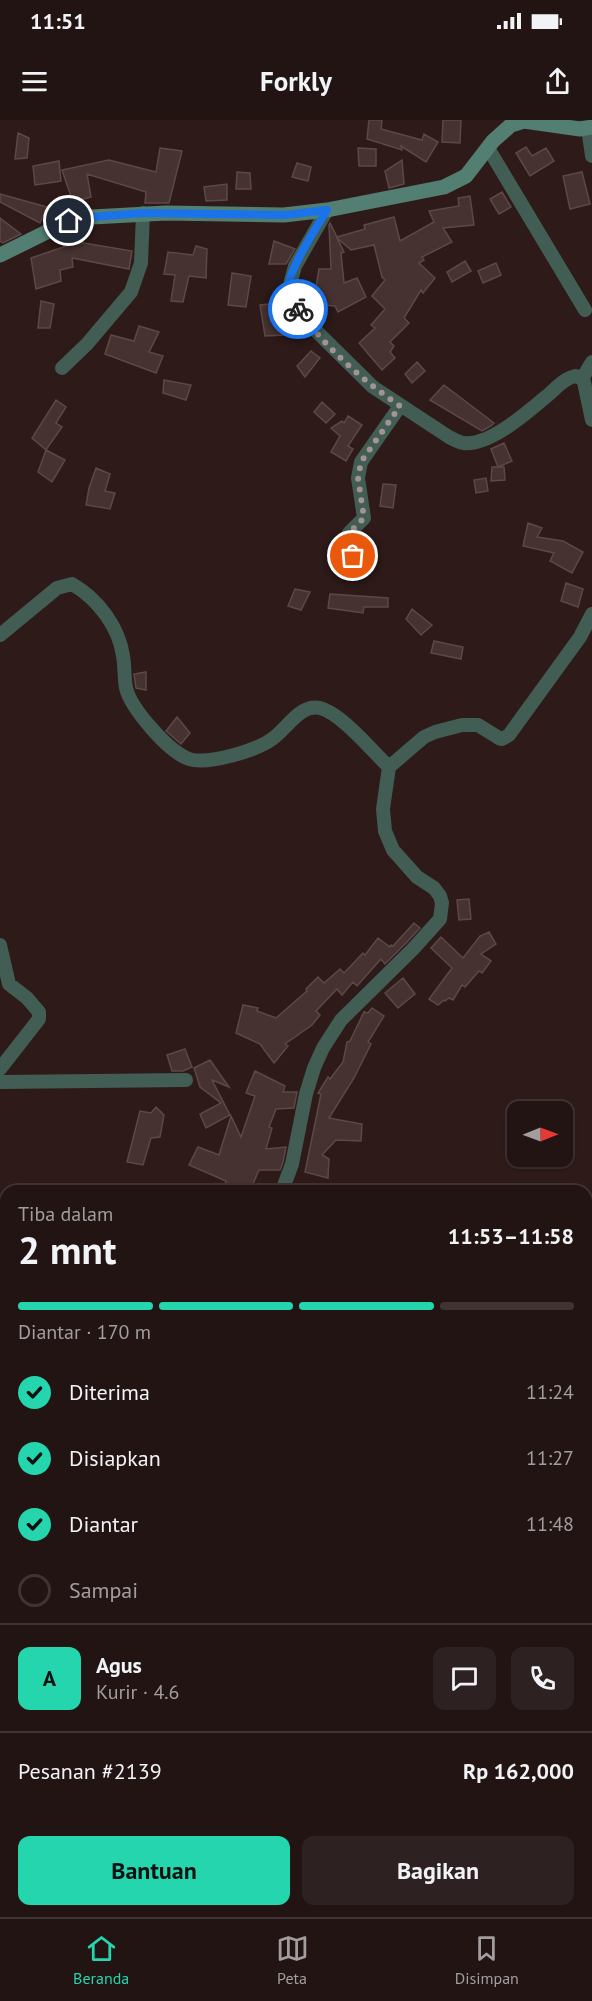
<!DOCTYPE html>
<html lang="id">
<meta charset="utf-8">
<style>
:root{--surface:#221413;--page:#2e2121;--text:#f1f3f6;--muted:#a29ea0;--line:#3f3333;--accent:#24d5ae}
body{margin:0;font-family:"PT Sans",sans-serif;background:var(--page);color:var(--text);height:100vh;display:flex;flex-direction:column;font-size:22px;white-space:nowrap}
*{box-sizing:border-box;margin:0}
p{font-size:20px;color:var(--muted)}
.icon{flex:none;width:33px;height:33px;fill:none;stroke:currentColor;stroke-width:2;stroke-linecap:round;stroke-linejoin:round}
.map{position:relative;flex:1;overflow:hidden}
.sheet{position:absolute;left:0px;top:1065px;width:592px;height:732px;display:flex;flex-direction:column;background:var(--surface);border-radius:18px 18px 0 0;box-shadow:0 2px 4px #0004,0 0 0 2px var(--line)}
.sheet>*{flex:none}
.needle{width:39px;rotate:89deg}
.fabs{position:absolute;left:507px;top:981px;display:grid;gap:12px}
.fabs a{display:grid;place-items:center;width:66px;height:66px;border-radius:12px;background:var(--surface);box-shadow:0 2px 4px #0004,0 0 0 2px var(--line);font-size:30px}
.pin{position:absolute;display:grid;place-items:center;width:51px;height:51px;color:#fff;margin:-26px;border:3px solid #fff;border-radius:50%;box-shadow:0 2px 6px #0007}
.courier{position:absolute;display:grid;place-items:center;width:60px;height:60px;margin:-30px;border:4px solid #1a73e8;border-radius:50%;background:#fff;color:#222;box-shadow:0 2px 8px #0007}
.overview em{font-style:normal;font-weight:700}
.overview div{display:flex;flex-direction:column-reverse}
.overview{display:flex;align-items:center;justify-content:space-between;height:102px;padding:0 18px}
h1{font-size:39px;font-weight:700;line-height:45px}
.bar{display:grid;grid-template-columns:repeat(4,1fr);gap:9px 6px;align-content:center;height:72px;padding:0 18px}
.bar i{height:8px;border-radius:4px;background:var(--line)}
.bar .on{background:var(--accent)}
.bar p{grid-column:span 4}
.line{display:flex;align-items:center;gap:15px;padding:0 18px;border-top:2px solid var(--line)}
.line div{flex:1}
.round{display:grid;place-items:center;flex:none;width:63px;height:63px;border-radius:12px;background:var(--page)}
ol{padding:0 18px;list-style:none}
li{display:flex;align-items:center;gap:18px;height:66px}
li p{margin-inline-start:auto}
li .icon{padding:6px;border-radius:50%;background:var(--accent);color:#111;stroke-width:4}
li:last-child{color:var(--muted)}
li i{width:33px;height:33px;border:3px solid var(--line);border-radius:50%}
.primary-button{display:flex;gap:12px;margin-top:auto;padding:12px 18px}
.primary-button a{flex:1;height:69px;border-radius:12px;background:var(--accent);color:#111;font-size:24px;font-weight:700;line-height:69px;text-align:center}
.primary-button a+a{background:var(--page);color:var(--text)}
.status{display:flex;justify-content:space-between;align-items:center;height:42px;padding:0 30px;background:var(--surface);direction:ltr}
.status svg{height:16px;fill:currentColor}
header{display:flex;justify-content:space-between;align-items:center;height:78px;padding:0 18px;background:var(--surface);font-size:27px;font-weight:700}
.tab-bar{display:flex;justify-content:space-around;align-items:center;height:84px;border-top:2px solid var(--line);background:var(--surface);font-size:16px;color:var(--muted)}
.tab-bar a{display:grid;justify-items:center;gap:3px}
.tab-bar .on{color:var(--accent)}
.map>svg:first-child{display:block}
.building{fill:#463231;stroke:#5e4847;stroke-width:1.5}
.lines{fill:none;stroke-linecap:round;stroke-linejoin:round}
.street{stroke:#415d54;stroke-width:14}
.secondary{stroke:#527f71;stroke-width:15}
.done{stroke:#a39493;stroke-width:6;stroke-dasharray:0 10.8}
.route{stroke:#1a73e8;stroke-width:8}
</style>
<div class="status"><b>11:51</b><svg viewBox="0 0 49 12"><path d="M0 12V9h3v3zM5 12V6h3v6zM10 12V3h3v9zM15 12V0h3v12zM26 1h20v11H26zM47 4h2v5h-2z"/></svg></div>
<header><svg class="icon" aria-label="menu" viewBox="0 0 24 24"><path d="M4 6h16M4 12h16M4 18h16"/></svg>Forkly<svg class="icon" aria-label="share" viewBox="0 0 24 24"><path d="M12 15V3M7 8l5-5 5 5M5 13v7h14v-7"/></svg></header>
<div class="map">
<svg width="592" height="1797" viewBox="0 0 592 1797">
<rect width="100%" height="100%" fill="#2d1a19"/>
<path class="building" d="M 369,0 L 382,0 L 381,9 L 422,20 L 424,14 L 438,22 L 426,42 L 401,26 L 402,30 L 367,19 Z
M 443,0 L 461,0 L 460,23 L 442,22 Z
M 18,13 L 29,18 L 27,38 L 15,39 Z
M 526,27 L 532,36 L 546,28 L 554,41 L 530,56 L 516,33 Z
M 160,28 L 182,31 L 169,83 L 145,83 L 146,72 L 87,54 L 91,77 L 73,82 L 62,50 L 109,40 L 156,52 Z
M 358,28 L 376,29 L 376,46 L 359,46 Z
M 402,40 L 404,64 L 389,68 L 385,51 Z
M 59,41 L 61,61 L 35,65 L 33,46 Z
M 297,43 L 311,47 L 308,61 L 292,57 Z
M 237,52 L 250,53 L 251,69 L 236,69 Z
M 582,52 L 590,84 L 570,89 L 563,56 Z
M 227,64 L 227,80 L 206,81 L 204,67 Z
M 502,72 L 511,87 L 499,94 L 490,79 Z
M 0,74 L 47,87 L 40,103 L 0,82 Z
M 470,76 L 474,105 L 443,108 L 452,122 L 422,137 L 424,140 L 419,143 L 435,158 L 423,173 L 421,170 L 404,198 L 409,203 L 390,222 L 394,226 L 390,232 L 395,238 L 382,250 L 359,223 L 375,208 L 371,205 L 385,189 L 372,176 L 385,160 L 382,157 L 374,125 L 351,130 L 337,118 L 344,132 L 341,133 L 344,163 L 357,158 L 366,177 L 338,192 L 335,186 L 309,184 L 310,167 L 316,167 L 319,149 L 331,149 L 329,105 L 330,103 L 337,117 L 365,109 L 364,105 L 394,97 L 400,121 L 434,102 L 429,91 L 459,86 L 458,78 Z
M 0,98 L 21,114 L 3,123 L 0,121 Z
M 274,121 L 295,129 L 286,144 L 269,144 Z
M 78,122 L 132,131 L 129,149 L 72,138 L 73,147 L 60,150 L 61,161 L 36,169 L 31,138 Z
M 196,126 L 207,129 L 206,158 L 189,156 L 183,182 L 171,181 L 175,155 L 164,154 L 168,132 L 193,135 Z
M 465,141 L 471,151 L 452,162 L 447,152 Z
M 496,143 L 501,155 L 483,163 L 478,151 Z
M 232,153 L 251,156 L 246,187 L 228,185 Z
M 41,181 L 54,184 L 50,208 L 38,208 Z
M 280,183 L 285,215 L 265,216 L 260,185 Z
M 139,206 L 159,212 L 149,232 L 163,236 L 156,253 L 105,234 L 111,215 L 134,221 Z
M 311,231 L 320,238 L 305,257 L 297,246 Z
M 417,242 L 425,251 L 412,263 L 405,254 Z
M 164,260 L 191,265 L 186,280 L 163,273 Z
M 444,265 L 494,303 L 491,306 L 482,311 L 430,280 Z
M 56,280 L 66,287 L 56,303 L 62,307 L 46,330 L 32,318 Z
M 322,282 L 335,294 L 326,303 L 314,292 Z
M 348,296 L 362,305 L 348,326 L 353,329 L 346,341 L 331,332 L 340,316 L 331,308 L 342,301 L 344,303 Z
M 504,323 L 512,341 L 498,347 L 491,329 Z
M 46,330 L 65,340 L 52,362 L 38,352 Z
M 492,347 L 504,347 L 505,360 L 491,361 Z
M 96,348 L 110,354 L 105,371 L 115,373 L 110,389 L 86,385 L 89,368 Z
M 486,358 L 488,371 L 476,373 L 474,360 Z
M 383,364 L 396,365 L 393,388 L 380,386 Z
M 528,403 L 542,408 L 537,417 L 563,421 L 583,432 L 572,453 L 550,441 L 554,433 L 523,426 Z
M 566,463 L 583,469 L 578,487 L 561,481 Z
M 295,469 L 310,472 L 301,490 L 288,486 Z
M 330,474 L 388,478 L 388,487 L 364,487 L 363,493 L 328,488 Z
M 412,489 L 432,505 L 421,515 L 406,499 Z
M 434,521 L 463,527 L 461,539 L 431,533 Z
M 146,552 L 146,570 L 136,568 L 134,554 Z
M 177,597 L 190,613 L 181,624 L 166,611 Z
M 469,779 L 471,799 L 459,800 L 457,780 Z
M 414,803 L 420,808 L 406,823 L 385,844 L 381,839 L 357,866 L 353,862 L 342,875 L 337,869 L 316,891 L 320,895 L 312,905 L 285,924 L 288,926 L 274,943 L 260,924 L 236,913 L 243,885 L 258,888 L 257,891 L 276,898 L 307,871 L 306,869 L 318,857 L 324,863 L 340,849 L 344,853 L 363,833 L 365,835 L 378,818 L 390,827 L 391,825 L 393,826 Z
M 489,812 L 496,824 L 481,834 L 491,841 L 482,853 L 479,851 L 465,867 L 462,865 L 453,880 L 449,878 L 445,881 L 444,880 L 438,885 L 429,879 L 452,848 L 431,828 L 441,817 L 463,838 L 480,816 Z
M 403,858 L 415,874 L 398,888 L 385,873 Z
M 372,888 L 384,896 L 368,922 L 371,924 L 354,958 L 329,998 L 362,1004 L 361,1021 L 336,1020 L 322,1035 L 329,1039 L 328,1058 L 305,1052 L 321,974 L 318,973 L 328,957 L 330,959 L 343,942 L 347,922 L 350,921 L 364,892 L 368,893 Z
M 185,929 L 192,947 L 183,951 L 172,951 L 167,935 Z
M 210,940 L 229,967 L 212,960 L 230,995 L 206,1008 L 200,994 L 221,983 L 200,967 L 194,948 Z
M 255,951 L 285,966 L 283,972 L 297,972 L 294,988 L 276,989 L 269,1007 L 272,1008 L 266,1029 L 286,1027 L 283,1042 L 280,1050 L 259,1050 L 253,1064 L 225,1065 L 226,1061 L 189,1045 L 198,1027 L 219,1035 L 231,996 L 241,1017 L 255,976 L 246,973 Z
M 156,987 L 164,995 L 160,1017 L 151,1018 L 143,1045 L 127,1042 L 140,991 L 151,993 Z"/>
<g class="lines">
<path class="street" d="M 588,8 L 592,36
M 488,28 L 585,190
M 327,90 L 295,146 L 288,172 L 307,202 L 373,267 L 449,317 C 453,319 458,322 463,323 C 489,327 529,291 548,275 C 556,268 565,258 575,256 L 581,258 L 584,262 L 592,300
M 62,248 L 87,224 L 131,172 L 141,143 L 143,93
M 582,259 L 592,242
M 357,453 L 349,413 L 364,398 L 358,358 L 361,342 L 400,286
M 0,515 L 57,468 L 72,464 C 98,479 119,507 123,536 C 125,547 124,558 126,568 C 131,589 169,632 189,639 C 207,645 256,631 272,619 C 286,610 300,583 320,588 C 341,593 372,631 389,647
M 0,825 L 9,864 L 27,878 L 39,892 L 39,899 L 0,949
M 0,962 L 186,960
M 282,1071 L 292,1044 L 306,974 L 314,948 L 323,928 L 341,900 L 413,829 L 440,799 L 442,783 L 440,776 L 434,768 L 417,757 L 393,730 L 385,711 L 383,689 L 389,647 L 424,617 L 435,612 L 462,605 L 478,605 L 499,618 L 502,619 L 509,615 L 580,517 L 592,494
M 0,1123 L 6,1131
M 0,1315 L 6,1316
M 0,1420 L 6,1415
M 0,1606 L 6,1612
M 314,1791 L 315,1797"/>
<path class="secondary" d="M 0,135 L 69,101 L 92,97 L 166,93 L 284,95 L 327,90 L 444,67 L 466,56 L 493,21 L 511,5 L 524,1 L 580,9 L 592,7"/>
</g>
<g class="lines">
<path class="done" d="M 298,189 C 324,226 362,260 400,286 L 361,342 L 358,358 L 364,398 L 349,413 L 353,436"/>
<path class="route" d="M 69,101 L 92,97 L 143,93 L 285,95 L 327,90 C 317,106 285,155 288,172 C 289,178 295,184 298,189"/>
</g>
</svg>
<div class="fabs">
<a><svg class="needle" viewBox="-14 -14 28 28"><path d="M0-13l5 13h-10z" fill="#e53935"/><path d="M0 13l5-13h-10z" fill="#a29ea0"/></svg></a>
</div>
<div class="pin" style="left:353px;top:436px;background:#ea580c"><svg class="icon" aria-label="bag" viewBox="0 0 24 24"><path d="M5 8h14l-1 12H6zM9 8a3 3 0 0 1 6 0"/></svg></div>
<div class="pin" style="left:69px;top:101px;background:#1f2937"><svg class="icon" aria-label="home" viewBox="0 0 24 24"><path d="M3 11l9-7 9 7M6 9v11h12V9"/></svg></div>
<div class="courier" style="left:298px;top:189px"><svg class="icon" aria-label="bike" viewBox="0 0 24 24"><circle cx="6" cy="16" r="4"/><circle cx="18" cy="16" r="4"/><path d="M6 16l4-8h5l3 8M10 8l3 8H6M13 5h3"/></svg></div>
<section class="sheet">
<div class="overview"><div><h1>2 mnt</h1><p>Tiba dalam</p></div><em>11:53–11:58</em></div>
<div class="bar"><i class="on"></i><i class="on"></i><i class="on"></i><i></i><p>Diantar · 170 m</p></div>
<ol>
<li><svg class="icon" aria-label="check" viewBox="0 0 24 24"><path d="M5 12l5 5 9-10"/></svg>Diterima<p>11:24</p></li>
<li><svg class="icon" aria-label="check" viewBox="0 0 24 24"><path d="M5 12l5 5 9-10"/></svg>Disiapkan<p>11:27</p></li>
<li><svg class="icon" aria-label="check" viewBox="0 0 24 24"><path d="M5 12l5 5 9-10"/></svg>Diantar<p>11:48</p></li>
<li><i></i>Sampai</li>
</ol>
<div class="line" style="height:108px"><b class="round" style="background:var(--accent);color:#111">A</b><div><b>Agus</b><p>Kurir · 4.6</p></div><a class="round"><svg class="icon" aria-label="chat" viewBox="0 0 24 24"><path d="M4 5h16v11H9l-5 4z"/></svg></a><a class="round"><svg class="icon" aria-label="phone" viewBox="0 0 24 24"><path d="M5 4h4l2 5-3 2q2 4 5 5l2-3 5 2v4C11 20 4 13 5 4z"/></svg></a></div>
<div class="line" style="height:78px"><div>Pesanan #2139</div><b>Rp 162,000</b></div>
<div class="primary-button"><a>Bantuan</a><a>Bagikan</a></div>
</section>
</div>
<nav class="tab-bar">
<a class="on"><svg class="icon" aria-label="home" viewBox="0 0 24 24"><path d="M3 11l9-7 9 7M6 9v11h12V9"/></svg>Beranda</a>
<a><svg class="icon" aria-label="map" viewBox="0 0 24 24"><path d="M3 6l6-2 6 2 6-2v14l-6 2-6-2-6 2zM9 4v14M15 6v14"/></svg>Peta</a>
<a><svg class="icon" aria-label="saved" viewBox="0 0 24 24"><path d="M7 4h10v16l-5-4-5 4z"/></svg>Disimpan</a>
</nav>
